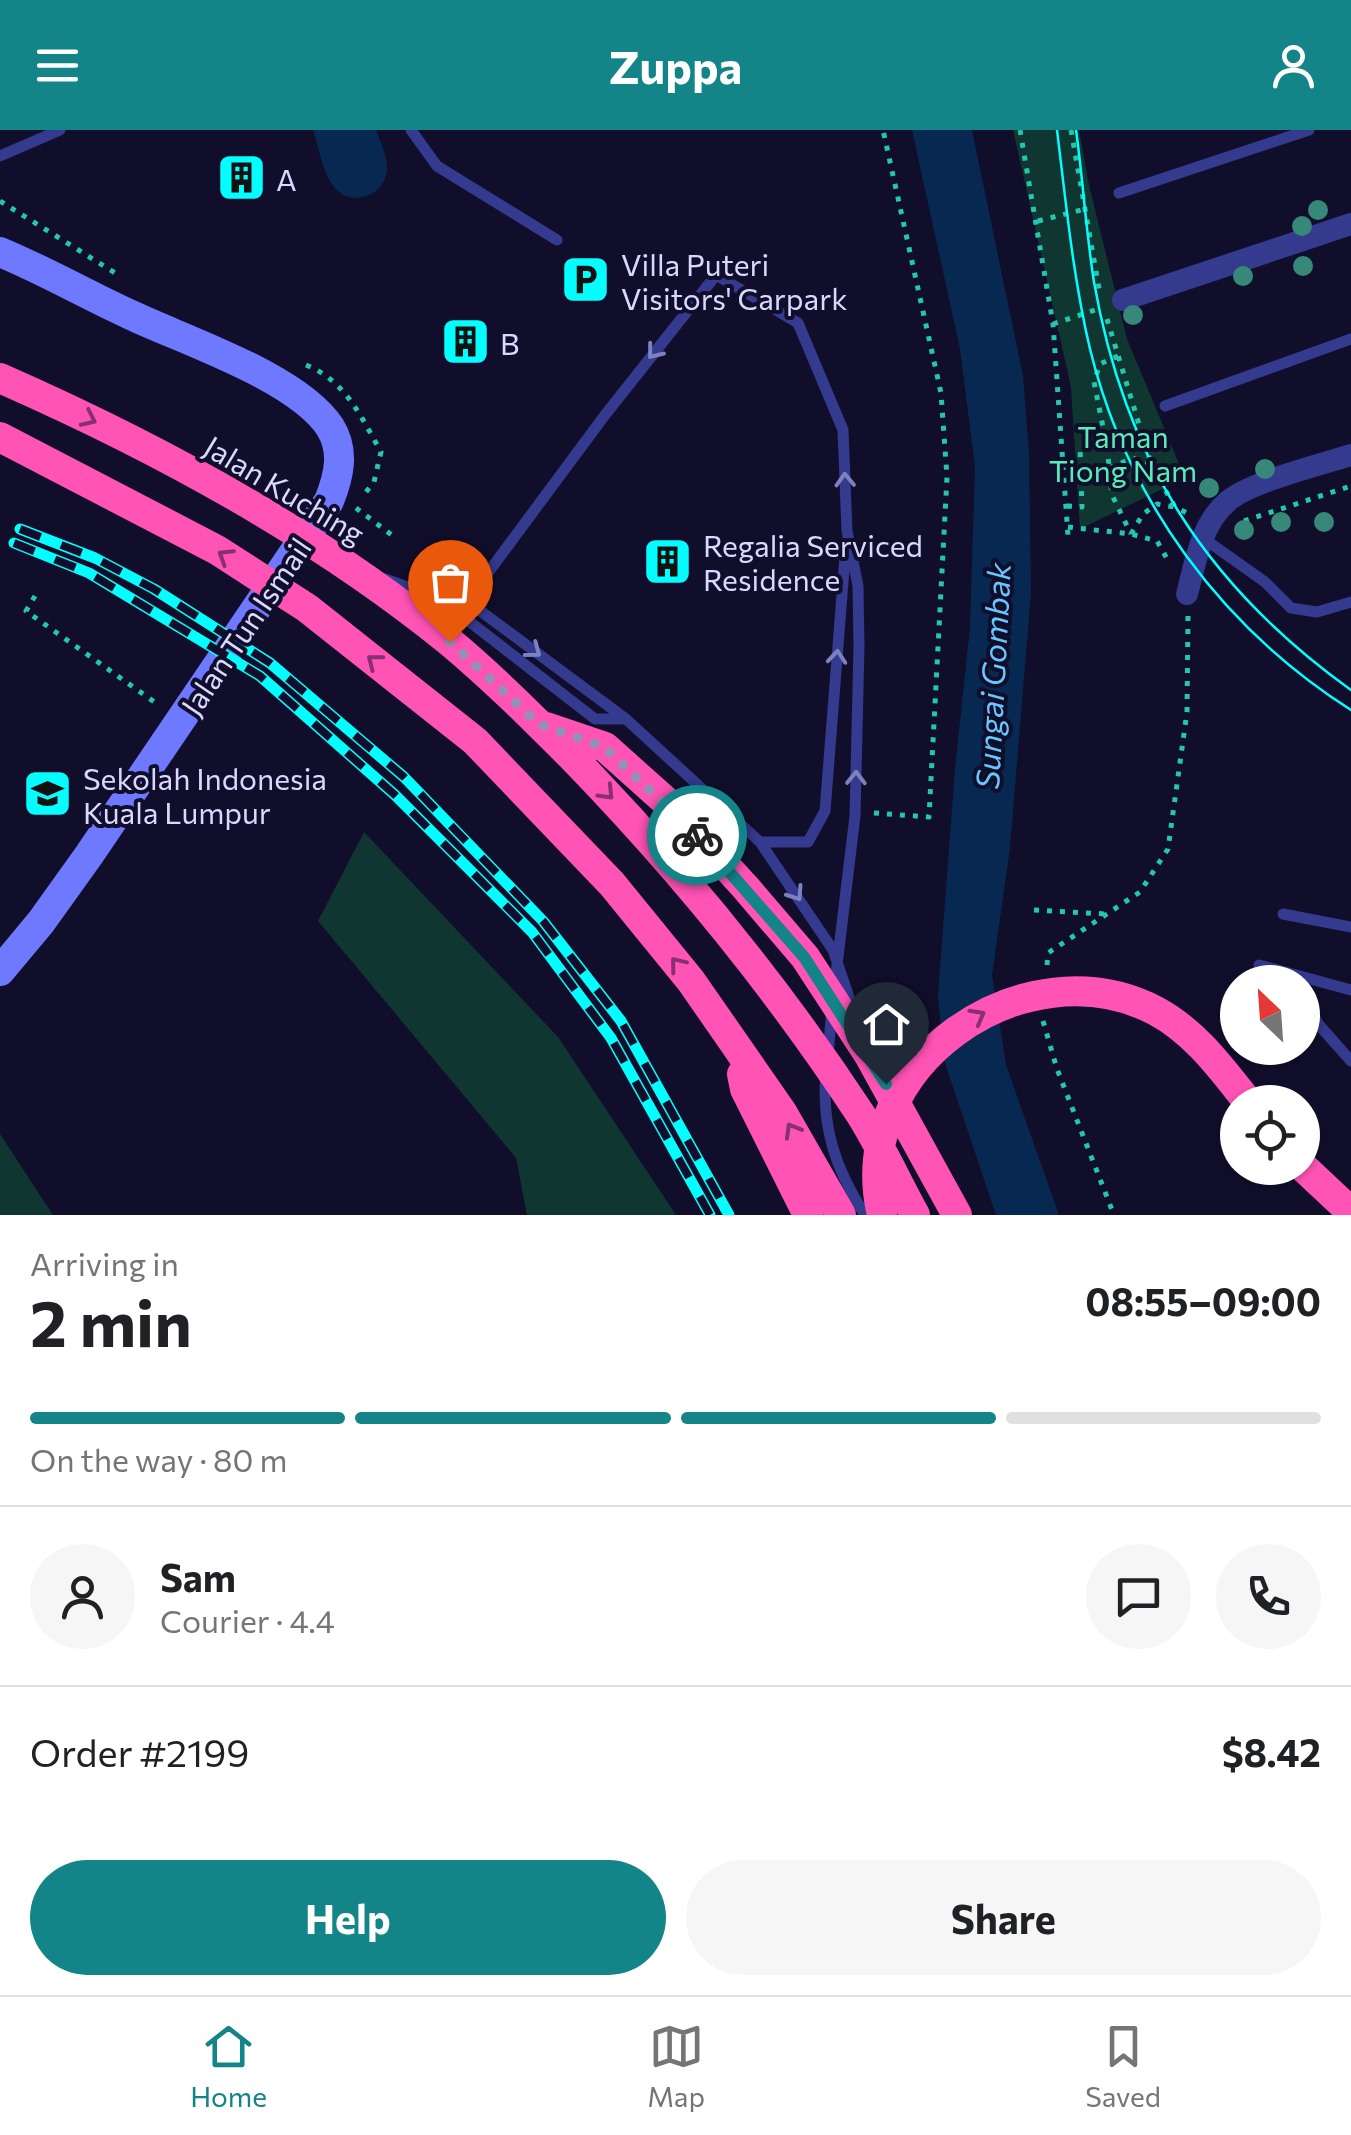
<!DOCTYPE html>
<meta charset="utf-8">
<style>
:root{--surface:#fff;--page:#f6f6f6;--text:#202124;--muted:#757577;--line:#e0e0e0;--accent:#138487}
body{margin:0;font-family:Commissioner,sans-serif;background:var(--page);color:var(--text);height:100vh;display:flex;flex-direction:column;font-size:38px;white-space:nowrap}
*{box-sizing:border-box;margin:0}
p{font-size:32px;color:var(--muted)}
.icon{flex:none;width:55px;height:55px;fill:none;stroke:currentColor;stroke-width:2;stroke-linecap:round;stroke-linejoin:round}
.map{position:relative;height:1085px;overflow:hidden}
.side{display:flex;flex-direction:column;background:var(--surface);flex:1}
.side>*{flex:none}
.needle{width:65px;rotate:335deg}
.buttons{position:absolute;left:1220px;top:835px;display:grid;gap:20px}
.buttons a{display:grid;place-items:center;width:100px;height:100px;border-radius:50%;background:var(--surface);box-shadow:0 2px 8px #0004;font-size:50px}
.pin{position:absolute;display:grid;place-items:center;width:85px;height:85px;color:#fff;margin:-102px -42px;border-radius:50% 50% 50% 0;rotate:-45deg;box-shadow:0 0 10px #0007}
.pin .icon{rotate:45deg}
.courier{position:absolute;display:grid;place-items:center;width:100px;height:100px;margin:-50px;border:8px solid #138487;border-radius:50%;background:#fff;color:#222;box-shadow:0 2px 12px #0007}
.head em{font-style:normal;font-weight:700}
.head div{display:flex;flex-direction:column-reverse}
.head{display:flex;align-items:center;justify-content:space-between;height:170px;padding:0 30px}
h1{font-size:65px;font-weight:700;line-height:75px}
.bar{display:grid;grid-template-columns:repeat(4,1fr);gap:15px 10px;align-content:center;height:120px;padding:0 30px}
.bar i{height:12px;border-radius:8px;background:var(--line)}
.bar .selected{background:var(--accent)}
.bar p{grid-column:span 4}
.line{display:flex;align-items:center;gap:25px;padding:0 30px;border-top:2px solid var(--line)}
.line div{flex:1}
.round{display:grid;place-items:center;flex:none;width:105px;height:105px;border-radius:52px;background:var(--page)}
.button{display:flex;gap:20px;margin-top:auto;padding:20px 30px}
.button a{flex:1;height:115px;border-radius:60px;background:var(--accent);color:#fff;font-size:40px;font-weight:700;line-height:115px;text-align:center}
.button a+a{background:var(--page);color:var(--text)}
header{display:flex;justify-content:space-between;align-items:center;height:130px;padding:0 30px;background:var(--accent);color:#fff;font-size:45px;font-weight:700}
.tab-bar{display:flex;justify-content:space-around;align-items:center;height:140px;border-top:2px solid var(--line);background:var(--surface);font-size:28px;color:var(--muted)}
.tab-bar a{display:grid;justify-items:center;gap:5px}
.tab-bar .selected{color:var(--accent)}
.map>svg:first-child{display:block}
.green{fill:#103631}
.water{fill:#072951}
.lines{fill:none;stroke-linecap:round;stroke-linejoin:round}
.path{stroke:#23c7ae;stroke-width:5;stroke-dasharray:5 8;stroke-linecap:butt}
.lane{stroke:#343a8e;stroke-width:11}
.street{stroke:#343a8e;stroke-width:22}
.secondary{stroke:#6f79ff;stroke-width:30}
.highway{stroke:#ff53b6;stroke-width:30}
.tram{stroke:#04feff;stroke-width:2.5}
.rail-casing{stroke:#04feff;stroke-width:11}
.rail{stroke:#100e2b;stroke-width:8;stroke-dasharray:22;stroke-linecap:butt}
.tree{fill:#378879}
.oneway{stroke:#7e81c1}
.oneway2{stroke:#883070}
.done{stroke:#9391b5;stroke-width:10;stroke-dasharray:0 18}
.route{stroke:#138487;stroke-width:12}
.labels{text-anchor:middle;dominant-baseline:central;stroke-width:8;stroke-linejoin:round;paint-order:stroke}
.poi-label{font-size:30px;fill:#d9d8ff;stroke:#100e2b;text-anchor:start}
.park-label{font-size:30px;fill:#57ecb8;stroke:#100e2b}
.street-label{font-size:30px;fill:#d9d8ff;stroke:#100e2b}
.water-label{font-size:32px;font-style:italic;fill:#66c7ff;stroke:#100e2b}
</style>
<header><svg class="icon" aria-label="menu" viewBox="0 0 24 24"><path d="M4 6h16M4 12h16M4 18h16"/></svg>Zuppa<svg class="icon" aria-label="person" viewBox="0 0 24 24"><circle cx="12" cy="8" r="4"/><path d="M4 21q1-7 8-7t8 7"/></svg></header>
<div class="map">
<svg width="1351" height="1085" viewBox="0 0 1351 1085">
<rect width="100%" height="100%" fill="#100e2b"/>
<path class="green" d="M 1013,0 L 1079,0 L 1089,55 L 1127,209 L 1185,348 L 1080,399 L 1071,257 Z
M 364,702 L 558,907 L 676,1085 L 527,1085 L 516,1028 L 318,791 Z
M 0,1004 L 53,1085 L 0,1085 Z"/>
<path class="water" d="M 313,0 L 376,0 C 380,12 387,25 387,38 C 387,64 354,78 336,59 C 323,45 319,18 313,0 Z
M 912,0 L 972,0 L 1023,246 L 1029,322 L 1031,463 L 1010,718 L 992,845 L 1006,935 L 1059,1085 L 996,1085 L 944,930 L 938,865 L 955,639 L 970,497 L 975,337 L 960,219 Z"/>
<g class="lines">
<path class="path" d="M 1020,0 L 1053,194 L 1068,406 L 1073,407
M 1071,0 L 1100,164
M 0,71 L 120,146
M 1038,91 L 1085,79
M 1107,189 L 1152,337 L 1175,377 L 1191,385
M 1053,194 L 1101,178
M 1118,226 L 1100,234 L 1094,252 L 1107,317 L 1112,365 L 1131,404
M 306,235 C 346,251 361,287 381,322 L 374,352 L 362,367
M 1109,338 L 1133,328 L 1152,337
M 1067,376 L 1082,377 L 1080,317 L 1107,317
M 356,378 L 393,406
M 1244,391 L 1351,356
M 1068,397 L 1131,404 L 1157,411 L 1170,434
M 1131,404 L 1143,384 L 1157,374 L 1174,377
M 35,466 L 26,481 L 160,576
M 874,683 L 929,687 L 947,347 L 941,263 L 883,0
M 1034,780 L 1106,784
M 1047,835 L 1048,823 L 1140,762 L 1168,719 L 1187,582 L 1188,486
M 1043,891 L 1057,939 L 1114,1085"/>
<path class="lane" d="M 411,0 L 437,36 L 557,110
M 0,26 L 60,0
M 1119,63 L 1309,0
M 1165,276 L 1351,209
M 1203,408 L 1265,452 L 1291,478 L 1317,482 L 1351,472
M 385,449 L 439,468 L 595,589 L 626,589
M 760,712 L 808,712 L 825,681 L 846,414
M 1283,784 L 1351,797
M 1259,835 L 1351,860
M 834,860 L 855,686 L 859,516 L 858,456 L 847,401 L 843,300 L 798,193 L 716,145 L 605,285 L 467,471 L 626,589 L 760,712 L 833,820 L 853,879
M 1302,865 L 1319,895 L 1351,931
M 828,925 L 832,878
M 826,943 C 821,997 836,1040 865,1085"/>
<path class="street" d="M 1123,170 L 1351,94
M 1187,464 C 1195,434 1201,394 1227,372 C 1249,352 1320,335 1351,325"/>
<path class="secondary" d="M 0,122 C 46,141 87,165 131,185 C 186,211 297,247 330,297 C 345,321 339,346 329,371 L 89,725 L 41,792 L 0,841"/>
<path class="highway" d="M 0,248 C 157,317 317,404 450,512 C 492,547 532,587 571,626 C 678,736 777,857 861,985 C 881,1017 897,1052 915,1085
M 0,307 L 217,420 L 307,478 L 475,611 L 612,754 L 691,851 L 782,982 L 841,1085
M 546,597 L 605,617 L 671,676 L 746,758 L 805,827 L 869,925 L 957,1085
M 742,944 L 745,959 L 808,1085
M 1302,1036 L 1351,1082
M 882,1085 C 846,936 1024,812 1156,881 C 1195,902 1221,938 1248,972"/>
<path class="tram" d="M 1057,0 C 1066,73 1073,147 1090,219 C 1127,370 1221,497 1351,580
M 1076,0 C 1083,50 1086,102 1094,152 C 1125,329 1205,455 1351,560"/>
<defs>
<path id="rail" d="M 20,399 L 95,428 L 154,459 L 270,533 L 404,647 L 543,791 L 621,891 L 729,1085
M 14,413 L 89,443 L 260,546 L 395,665 L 532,802 L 611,908 L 710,1085"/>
</defs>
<use href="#rail" class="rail-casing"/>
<use href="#rail" class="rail"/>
</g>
<g class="tree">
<circle cx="1318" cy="80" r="10"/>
<circle cx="1302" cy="96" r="10"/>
<circle cx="1303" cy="136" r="10"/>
<circle cx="1243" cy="146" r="10"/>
<circle cx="1133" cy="185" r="10"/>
<circle cx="1265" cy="339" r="10"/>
<circle cx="1209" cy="358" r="10"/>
<circle cx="1281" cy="392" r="10"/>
<circle cx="1324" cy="392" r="10"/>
<circle cx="1244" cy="400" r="10"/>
</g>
<defs><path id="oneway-chevron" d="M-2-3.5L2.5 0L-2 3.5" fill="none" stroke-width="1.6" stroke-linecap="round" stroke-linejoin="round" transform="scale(2.5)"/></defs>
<g class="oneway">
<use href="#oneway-chevron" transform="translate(654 222) rotate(128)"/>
<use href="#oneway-chevron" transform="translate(845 350) rotate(-92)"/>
<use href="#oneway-chevron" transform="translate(534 521) rotate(37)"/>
<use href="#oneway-chevron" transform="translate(837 527) rotate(-85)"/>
<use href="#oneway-chevron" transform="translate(856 648) rotate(-89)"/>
<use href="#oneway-chevron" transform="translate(796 764) rotate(56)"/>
</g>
<g class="oneway2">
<use href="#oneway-chevron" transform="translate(89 289) rotate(25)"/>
<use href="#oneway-chevron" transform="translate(225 426) rotate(-148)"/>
<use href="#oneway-chevron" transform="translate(374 531) rotate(-142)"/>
<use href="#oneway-chevron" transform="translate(607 663) rotate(46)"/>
<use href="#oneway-chevron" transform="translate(677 834) rotate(-129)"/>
<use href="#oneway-chevron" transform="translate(978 886) rotate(-29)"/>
<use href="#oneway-chevron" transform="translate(792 1000) rotate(-120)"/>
</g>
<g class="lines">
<path class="done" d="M 450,512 L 539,594 L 604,617 L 697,705"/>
<path class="route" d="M 697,705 L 804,827 L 886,954"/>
</g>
<defs>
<symbol id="building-square" viewBox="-11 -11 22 22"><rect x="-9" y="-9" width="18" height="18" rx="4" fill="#04feff" stroke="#100e2b"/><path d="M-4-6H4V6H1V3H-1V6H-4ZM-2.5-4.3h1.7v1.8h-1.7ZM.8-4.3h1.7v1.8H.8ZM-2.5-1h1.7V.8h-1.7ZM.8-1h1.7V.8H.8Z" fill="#111"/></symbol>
<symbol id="parking-square" viewBox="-11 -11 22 22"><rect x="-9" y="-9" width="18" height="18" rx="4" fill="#04feff" stroke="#100e2b"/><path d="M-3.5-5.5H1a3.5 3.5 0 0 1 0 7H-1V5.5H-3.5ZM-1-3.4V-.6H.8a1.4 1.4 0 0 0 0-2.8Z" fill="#111"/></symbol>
<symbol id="school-square" viewBox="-11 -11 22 22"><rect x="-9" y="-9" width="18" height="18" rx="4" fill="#04feff" stroke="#100e2b"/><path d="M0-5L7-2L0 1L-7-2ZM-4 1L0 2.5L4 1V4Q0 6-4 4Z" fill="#111"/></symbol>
</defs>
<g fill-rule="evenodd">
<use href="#building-square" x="214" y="20" width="55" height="55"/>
<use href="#parking-square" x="558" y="122" width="55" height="55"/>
<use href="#building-square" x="438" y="184" width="55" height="55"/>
<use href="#building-square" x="640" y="404" width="55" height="55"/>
<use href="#school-square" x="20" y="636" width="55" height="55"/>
</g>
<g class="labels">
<g class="poi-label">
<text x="276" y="48">A</text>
<text x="621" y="133">Villa Puteri<tspan x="621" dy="34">Visitors' Carpark</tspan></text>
<text x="500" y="212">B</text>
<text x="703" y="414">Regalia Serviced<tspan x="703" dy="34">Residence</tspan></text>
<text x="83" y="647">Sekolah Indonesia<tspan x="83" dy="34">Kuala Lumpur</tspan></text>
</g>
<g class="park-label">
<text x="1123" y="305">Taman<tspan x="1123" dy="34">Tiong Nam</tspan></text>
</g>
<g class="street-label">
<text transform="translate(285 359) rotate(31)">Jalan Kuching</text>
<text transform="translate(245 496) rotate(-56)">Jalan Tun Ismail</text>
</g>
<g class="water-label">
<text transform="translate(992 546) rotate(-87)">Sungai Gombak</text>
</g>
</g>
</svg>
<div class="buttons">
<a><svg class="needle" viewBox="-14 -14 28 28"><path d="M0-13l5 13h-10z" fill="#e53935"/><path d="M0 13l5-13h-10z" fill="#757577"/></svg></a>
<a><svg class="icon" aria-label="locate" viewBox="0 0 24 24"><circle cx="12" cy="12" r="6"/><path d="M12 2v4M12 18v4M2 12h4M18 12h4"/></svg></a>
</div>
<div class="pin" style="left:450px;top:512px;background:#ea580c"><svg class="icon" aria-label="bag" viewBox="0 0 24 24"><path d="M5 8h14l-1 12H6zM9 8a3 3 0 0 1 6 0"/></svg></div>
<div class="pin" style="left:886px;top:954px;background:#1f2937"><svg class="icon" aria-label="home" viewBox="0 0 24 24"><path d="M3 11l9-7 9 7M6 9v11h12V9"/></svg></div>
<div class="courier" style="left:697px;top:705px"><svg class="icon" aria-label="bike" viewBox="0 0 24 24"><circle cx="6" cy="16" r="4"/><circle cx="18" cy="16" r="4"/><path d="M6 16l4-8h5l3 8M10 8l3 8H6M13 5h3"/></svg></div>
</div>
<section class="side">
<div class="head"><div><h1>2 min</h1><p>Arriving in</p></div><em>08:55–09:00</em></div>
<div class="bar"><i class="selected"></i><i class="selected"></i><i class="selected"></i><i></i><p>On the way · 80 m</p></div>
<div class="line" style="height:180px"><a class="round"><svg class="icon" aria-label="person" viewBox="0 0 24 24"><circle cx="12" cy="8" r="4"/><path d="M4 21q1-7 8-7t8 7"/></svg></a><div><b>Sam</b><p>Courier · 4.4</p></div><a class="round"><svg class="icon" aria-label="chat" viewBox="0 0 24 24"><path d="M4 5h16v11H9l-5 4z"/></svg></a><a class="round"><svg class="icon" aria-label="phone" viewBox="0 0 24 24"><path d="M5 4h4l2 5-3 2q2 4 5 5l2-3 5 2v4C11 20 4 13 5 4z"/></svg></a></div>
<div class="line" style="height:130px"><div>Order #2199</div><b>$8.42</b></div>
<div class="button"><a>Help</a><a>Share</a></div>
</section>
<nav class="tab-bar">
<a class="selected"><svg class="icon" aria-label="home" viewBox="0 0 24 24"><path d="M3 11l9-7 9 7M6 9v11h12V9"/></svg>Home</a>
<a><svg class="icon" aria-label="map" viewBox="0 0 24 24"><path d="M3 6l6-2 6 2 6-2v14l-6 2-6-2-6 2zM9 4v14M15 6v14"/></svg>Map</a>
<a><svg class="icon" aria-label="saved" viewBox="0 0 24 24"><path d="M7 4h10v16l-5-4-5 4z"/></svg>Saved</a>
</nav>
